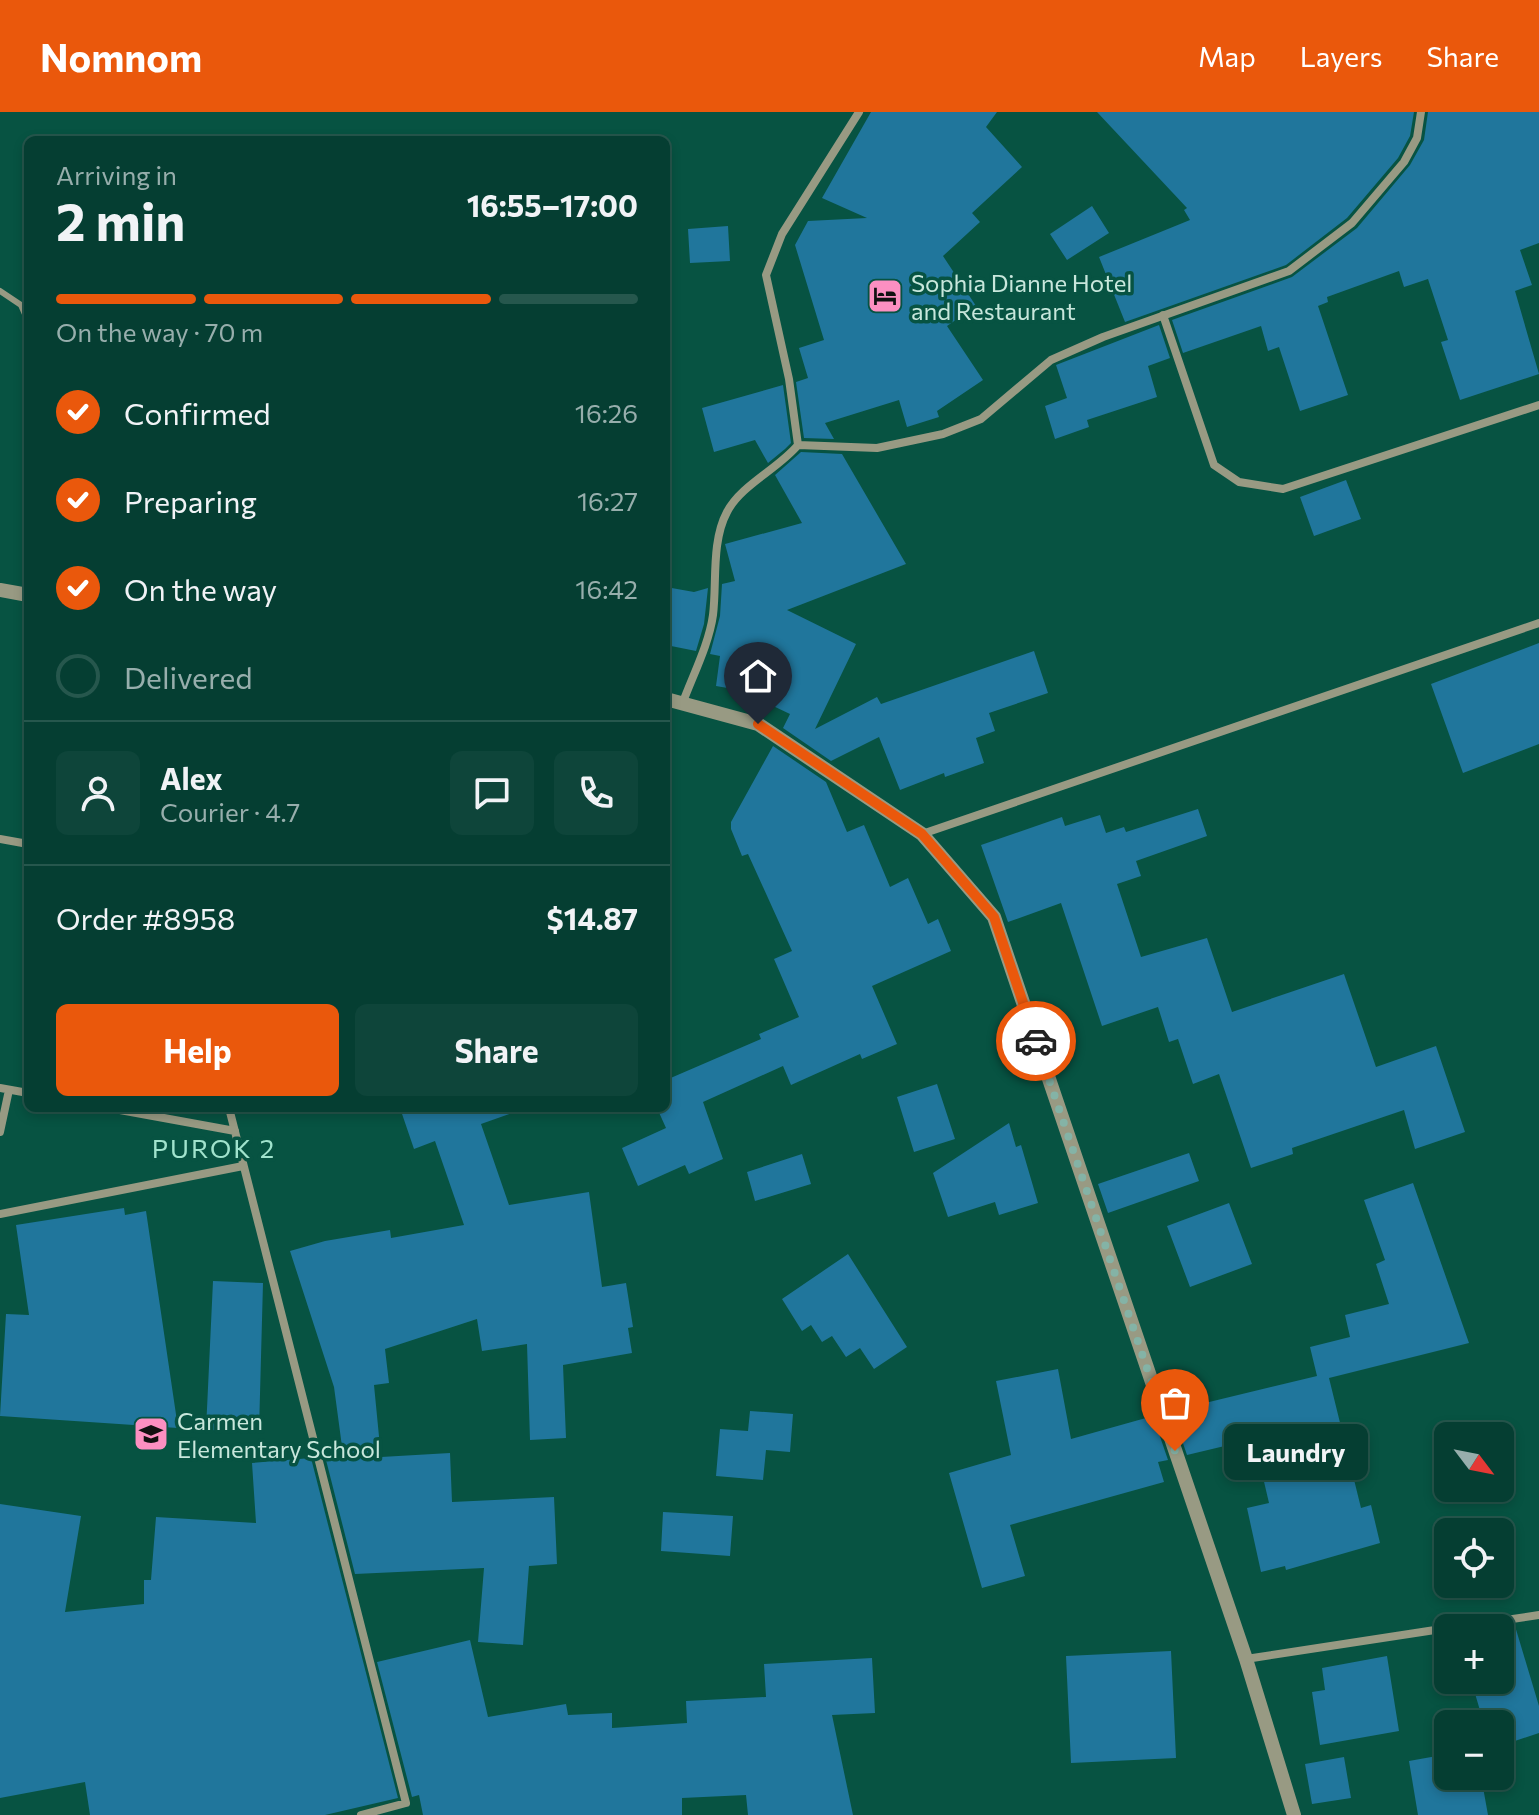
<!DOCTYPE html>
<meta charset="utf-8">
<style>
:root{--surface:#053e32;--page:#0e453a;--text:#f1f3f6;--muted:#97aeac;--line:#26574d;--accent:#ea580c}
body{margin:0;font-family:Commissioner,sans-serif;background:var(--page);color:var(--text);height:100vh;display:flex;flex-direction:column;font-size:30px;white-space:nowrap}
*{box-sizing:border-box;margin:0}
p{font-size:26px;color:var(--muted)}
.icon{flex:none;width:44px;height:44px;fill:none;stroke:currentColor;stroke-width:2;stroke-linecap:round;stroke-linejoin:round}
.map{position:relative;flex:1;overflow:hidden}
.details{position:absolute;left:24px;top:24px;width:646px;height:976px;display:flex;flex-direction:column;background:var(--surface);border-radius:12px;box-shadow:0 4px 12px #0003,0 0 0 2px var(--line)}
.details>*{flex:none}
.needle{width:52px;rotate:122deg}
.controls{position:absolute;left:1434px;top:1310px;display:grid;gap:16px}
.controls a{display:grid;place-items:center;width:80px;height:80px;border-radius:12px;background:var(--surface);box-shadow:0 4px 12px #0003,0 0 0 2px var(--line);font-size:40px}
.pin{position:absolute;display:grid;place-items:center;width:68px;height:68px;color:#fff;margin:-82px -34px;border-radius:50% 50% 50% 0;rotate:-45deg;box-shadow:0 0 8px #0007}
.pin .icon{rotate:45deg}
.courier{position:absolute;display:grid;place-items:center;width:80px;height:80px;margin:-40px;border:6px solid #ea580c;border-radius:50%;background:#fff;color:#222;box-shadow:0 2px 10px #0007}
.bubble{position:absolute;height:56px;border-radius:12px;background:var(--surface);box-shadow:0 4px 12px #0003,0 0 0 2px var(--line);font-size:26px;font-weight:700;line-height:56px;text-align:center}
.summary em{font-style:normal;font-weight:700}
.summary div{display:flex;flex-direction:column-reverse}
.summary{display:flex;align-items:center;justify-content:space-between;height:136px;padding:0 32px}
h1{font-size:52px;font-weight:700;line-height:60px}
.bar{display:grid;grid-template-columns:repeat(4,1fr);gap:12px 8px;align-content:center;height:96px;padding:0 32px}
.bar i{height:10px;border-radius:6px;background:var(--line)}
.bar .current{background:var(--accent)}
.bar p{grid-column:span 4}
.line{display:flex;align-items:center;gap:20px;padding:0 32px;border-top:2px solid var(--line)}
.line div{flex:1}
.round{display:grid;place-items:center;flex:none;width:84px;height:84px;border-radius:12px;background:var(--page)}
ol{padding:0 32px;list-style:none}
li{display:flex;align-items:center;gap:24px;height:88px}
li p{margin-inline-start:auto}
li .icon{padding:8px;border-radius:50%;background:var(--accent);color:#fff;stroke-width:4}
li:last-child{color:var(--muted)}
li i{width:44px;height:44px;border:4px solid var(--line);border-radius:50%}
.button{display:flex;gap:16px;margin-top:auto;padding:16px 32px}
.button a{flex:1;height:92px;border-radius:12px;background:var(--accent);color:#fff;font-size:32px;font-weight:700;line-height:92px;text-align:center}
.button a+a{background:var(--page);color:var(--text)}
header{display:flex;align-items:center;gap:48px;box-sizing:border-box;height:112px;padding:0 40px;background:var(--accent);color:#fff}
header strong{font-size:38px}
nav{display:flex;gap:44px;margin-inline-start:auto;font-size:28px}
.map>svg:first-child{display:block}
.building{fill:#20769c}
.lines{fill:none;stroke-linecap:round;stroke-linejoin:round}
.service{stroke:#989a83;stroke-width:6}
.minor{stroke:#989a83;stroke-width:8}
.tertiary{stroke:#989a83;stroke-width:14}
.done{stroke:#84b3a6;stroke-width:8;stroke-dasharray:0 14.4}
.route{stroke:#ea580c;stroke-width:10}
.labels{text-anchor:middle;dominant-baseline:central;stroke-width:7;stroke-linejoin:round;paint-order:stroke}
.poi-label{font-size:24px;fill:#c8e7dc;stroke:#075342;text-anchor:start}
.neighbourhood-label{font-size:26px;letter-spacing:2px;fill:#a1e3cd;stroke:#075342}
</style>
<header>
<strong>Nomnom</strong>
<nav><a>Map</a><a>Layers</a><a>Share</a></nav>
</header>
<div class="map">
<svg width="1539" height="1703" viewBox="0 0 1539 1703">
<rect width="100%" height="100%" fill="#075342"/>
<path class="building" d="M 871,0 L 997,0 L 986,15 L 1022,55 L 972,101 L 980,110 L 943,144 L 976,194 L 947,214 L 983,268 L 937,299 L 939,305 L 907,315 L 899,288 L 825,311 L 834,327 L 804,326 L 796,270 L 808,266 L 799,236 L 824,228 L 795,133 L 808,109 L 867,106 L 822,86 Z
M 1097,0 L 1414,0 L 1410,24 L 1398,46 L 1347,106 L 1286,153 L 1125,210 L 1099,145 L 1190,108 L 1184,98 L 1187,96 Z
M 1428,0 L 1539,0 L 1539,131 L 1520,138 L 1532,173 L 1515,179 L 1539,262 L 1460,288 L 1441,230 L 1448,228 L 1428,167 L 1404,175 L 1399,159 L 1327,185 L 1328,190 L 1318,194 L 1348,283 L 1300,299 L 1279,235 L 1268,239 L 1261,214 L 1183,241 L 1172,208 L 1292,165 L 1357,116 L 1410,53 L 1424,28 Z
M 1092,94 L 1109,121 L 1067,148 L 1050,122 Z
M 728,114 L 730,149 L 690,151 L 688,117 Z
M 1159,213 L 1170,246 L 1148,254 L 1157,285 L 1087,308 L 1089,315 L 1055,327 L 1045,294 L 1067,286 L 1056,253 Z
M 783,273 L 791,331 L 785,337 L 768,351 L 755,328 L 714,340 L 702,296 Z
M 801,340 L 842,342 L 906,452 L 787,498 L 856,532 L 815,617 L 877,585 L 881,592 L 1034,539 L 1048,581 L 989,601 L 995,619 L 976,626 L 984,651 L 945,665 L 944,661 L 900,678 L 879,625 L 831,649 L 783,616 L 790,602 L 739,578 L 716,574 L 720,544 L 710,542 L 720,504 L 722,472 L 735,469 L 725,432 L 802,411 L 775,363 Z
M 1346,368 L 1361,407 L 1314,424 L 1300,385 Z
M 666,475 L 694,480 L 708,476 L 704,512 L 696,539 L 666,533 Z
M 1539,531 L 1539,632 L 1463,661 L 1431,572 Z
M 773,634 L 826,670 L 847,720 L 864,713 L 890,775 L 908,766 L 928,812 L 938,807 L 951,839 L 872,874 L 897,932 L 862,947 L 860,942 L 791,973 L 783,954 L 703,990 L 723,1047 L 689,1062 L 685,1053 L 638,1074 L 622,1036 L 666,1016 L 657,996 L 666,996 L 666,968 L 761,927 L 759,922 L 799,905 L 774,847 L 792,839 L 748,742 L 742,744 L 731,717 L 731,710 Z
M 1198,697 L 1207,724 L 1136,749 L 1141,764 L 1117,772 L 1141,845 L 1207,826 L 1232,900 L 1344,862 L 1376,955 L 1436,934 L 1465,1020 L 1415,1037 L 1404,998 L 1292,1036 L 1293,1042 L 1251,1056 L 1219,962 L 1193,972 L 1178,927 L 1169,930 L 1158,895 L 1102,914 L 1061,791 L 1008,810 L 981,733 L 1062,705 L 1065,714 L 1100,703 L 1106,721 L 1124,715 L 1126,720 Z
M 937,972 L 955,1027 L 914,1040 L 897,985 Z
M 400,996 L 514,996 L 515,1000 L 481,1012 L 509,1093 L 589,1080 L 602,1175 L 626,1171 L 633,1215 L 628,1216 L 632,1241 L 563,1253 L 566,1326 L 530,1328 L 527,1232 L 482,1239 L 477,1207 L 385,1237 L 389,1271 L 374,1273 L 381,1345 L 450,1341 L 452,1390 L 554,1385 L 557,1452 L 529,1454 L 523,1533 L 478,1530 L 484,1456 L 355,1462 L 325,1344 L 343,1342 L 334,1275 L 290,1139 L 325,1129 L 390,1118 L 391,1126 L 464,1113 L 435,1029 L 414,1037 Z
M 1009,1011 L 1016,1035 L 1021,1033 L 1038,1091 L 999,1103 L 995,1090 L 948,1105 L 933,1061 Z
M 1189,1041 L 1199,1069 L 1108,1101 L 1098,1072 Z
M 802,1042 L 811,1072 L 755,1089 L 747,1060 Z
M 1413,1071 L 1469,1231 L 1329,1266 L 1361,1396 L 1371,1393 L 1380,1431 L 1286,1458 L 1285,1454 L 1261,1460 L 1247,1396 L 1269,1391 L 1254,1327 L 1187,1343 L 1172,1299 L 1317,1264 L 1310,1235 L 1350,1225 L 1345,1203 L 1389,1192 L 1376,1152 L 1385,1148 L 1364,1088 Z
M 1229,1091 L 1252,1152 L 1190,1175 L 1167,1114 Z
M 124,1096 L 125,1103 L 146,1099 L 178,1316 L 0,1304 L 6,1202 L 29,1203 L 16,1113 Z
M 848,1142 L 907,1235 L 874,1257 L 860,1236 L 846,1245 L 832,1224 L 822,1230 L 811,1213 L 802,1219 L 782,1187 Z
M 213,1169 L 263,1171 L 259,1319 L 206,1318 Z
M 1058,1257 L 1071,1327 L 1153,1304 L 1168,1348 L 1158,1350 L 1164,1370 L 1010,1413 L 1025,1464 L 982,1476 L 949,1361 L 1011,1343 L 996,1269 Z
M 750,1299 L 793,1302 L 790,1340 L 766,1338 L 763,1368 L 716,1364 L 720,1317 L 748,1319 Z
M 311,1346 L 398,1686 L 325,1703 L 90,1703 L 85,1670 L 0,1686 L 0,1392 L 81,1404 L 65,1500 L 144,1492 L 144,1468 L 151,1468 L 156,1405 L 256,1411 L 252,1351 Z
M 663,1400 L 733,1404 L 730,1444 L 661,1439 Z
M 1515,1514 L 1539,1594 L 1539,1621 L 1500,1634 L 1500,1612 L 1484,1612 L 1471,1568 L 1500,1568 L 1500,1516 Z
M 470,1528 L 488,1605 L 566,1592 L 568,1603 L 612,1601 L 612,1616 L 687,1611 L 686,1589 L 766,1585 L 764,1552 L 872,1546 L 875,1601 L 832,1603 L 853,1703 L 748,1703 L 746,1683 L 682,1686 L 682,1703 L 423,1703 L 419,1683 L 412,1685 L 377,1550 Z
M 1171,1539 L 1176,1646 L 1071,1651 L 1066,1544 Z
M 1387,1544 L 1399,1619 L 1320,1633 L 1312,1580 L 1325,1578 L 1322,1556 Z
M 1448,1642 L 1448,1664 L 1481,1664 L 1488,1703 L 1418,1703 L 1409,1649 Z
M 1344,1645 L 1351,1686 L 1312,1692 L 1305,1652 Z"/>
<g class="lines">
<path class="service" d="M 0,179 L 21,193 L 28,209"/>
<path class="minor" d="M 1163,203 L 1214,353 L 1239,370 L 1283,377 L 1539,293
M 798,333 L 877,336 L 943,322 L 981,307 L 1051,248 L 1103,225 L 1289,159 L 1352,111 L 1404,50 L 1417,26 L 1421,0
M 683,590 C 693,563 709,532 713,503 C 717,471 711,430 727,400 C 741,373 778,357 798,333 L 789,267 L 766,163 L 782,122 L 859,0
M 922,722 L 1539,511
M 0,727 L 28,732
M 0,976 L 28,981
M 109,996 L 235,1019
M 229,996 L 406,1691 L 361,1703
M 0,1020 L 9,978
M 0,1102 L 243,1054
M 1451,1516 L 1539,1503
M 1246,1547 L 1448,1516"/>
<path class="tertiary" d="M 0,478 L 28,483
M 666,587 L 758,612 L 922,722 L 994,805 L 1246,1547 L 1294,1703"/>
</g>
<g class="lines">
<path class="done" d="M 1036,929 L 1175,1339"/>
<path class="route" d="M 758,612 L 922,722 L 994,805 L 1036,929"/>
</g>
<defs>
<symbol id="hotel-square" viewBox="-11 -11 22 22"><rect x="-9" y="-9" width="18" height="18" rx="4" fill="#fc8fc1" stroke="#075342"/><path d="M-6-4.5h1.5V1H6V5H4.5V3h-9V5H-6ZM-4 0a1.8 1.8 0 1 1 3.6 0ZM.5 0V-2.5h3Q6-2.5 6 0Z" fill="#111"/></symbol>
<symbol id="school-square" viewBox="-11 -11 22 22"><rect x="-9" y="-9" width="18" height="18" rx="4" fill="#fc8fc1" stroke="#075342"/><path d="M0-5L7-2L0 1L-7-2ZM-4 1L0 2.5L4 1V4Q0 6-4 4Z" fill="#111"/></symbol>
</defs>
<g fill-rule="evenodd">
<use href="#hotel-square" x="865" y="164" width="40" height="40"/>
<use href="#school-square" x="131" y="1302" width="40" height="40"/>
</g>
<g class="labels">
<g class="poi-label">
<text x="911" y="170">Sophia Dianne Hotel<tspan x="911" dy="28">and Restaurant</tspan></text>
<text x="177" y="1308">Carmen<tspan x="177" dy="28">Elementary School</tspan></text>
</g>
<g class="neighbourhood-label">
<text x="214" y="1035">PUROK 2</text>
</g>
</g>
</svg>
<div class="controls">
<a><svg class="needle" viewBox="-14 -14 28 28"><path d="M0-13l5 13h-10z" fill="#e53935"/><path d="M0 13l5-13h-10z" fill="#97aeac"/></svg></a>
<a><svg class="icon" aria-label="locate" viewBox="0 0 24 24"><circle cx="12" cy="12" r="6"/><path d="M12 2v4M12 18v4M2 12h4M18 12h4"/></svg></a>
<a>+</a>
<a>−</a>
</div>
<div class="pin" style="left:1175px;top:1339px;background:#ea580c"><svg class="icon" aria-label="bag" viewBox="0 0 24 24"><path d="M5 8h14l-1 12H6zM9 8a3 3 0 0 1 6 0"/></svg></div>
<div class="pin" style="left:758px;top:612px;background:#1f2937"><svg class="icon" aria-label="home" viewBox="0 0 24 24"><path d="M3 11l9-7 9 7M6 9v11h12V9"/></svg></div>
<div class="courier" style="left:1036px;top:929px"><svg class="icon" aria-label="car" viewBox="0 0 24 24"><path d="M5 17H2v-5l4-1 3-4h7l3 4 3 1v5h-3M9 17h6M6 11h13"/><circle cx="7" cy="17" r="2"/><circle cx="17" cy="17" r="2"/></svg></div>
<div class="bubble" style="left:1224px;top:1312px;width:144px">Laundry</div>
<section class="details">
<div class="summary"><div><h1>2 min</h1><p>Arriving in</p></div><em>16:55–17:00</em></div>
<div class="bar"><i class="current"></i><i class="current"></i><i class="current"></i><i></i><p>On the way · 70 m</p></div>
<ol>
<li><svg class="icon" aria-label="check" viewBox="0 0 24 24"><path d="M5 12l5 5 9-10"/></svg>Confirmed<p>16:26</p></li>
<li><svg class="icon" aria-label="check" viewBox="0 0 24 24"><path d="M5 12l5 5 9-10"/></svg>Preparing<p>16:27</p></li>
<li><svg class="icon" aria-label="check" viewBox="0 0 24 24"><path d="M5 12l5 5 9-10"/></svg>On the way<p>16:42</p></li>
<li><i></i>Delivered</li>
</ol>
<div class="line" style="height:144px"><a class="round"><svg class="icon" aria-label="person" viewBox="0 0 24 24"><circle cx="12" cy="8" r="4"/><path d="M4 21q1-7 8-7t8 7"/></svg></a><div><b>Alex</b><p>Courier · 4.7</p></div><a class="round"><svg class="icon" aria-label="chat" viewBox="0 0 24 24"><path d="M4 5h16v11H9l-5 4z"/></svg></a><a class="round"><svg class="icon" aria-label="phone" viewBox="0 0 24 24"><path d="M5 4h4l2 5-3 2q2 4 5 5l2-3 5 2v4C11 20 4 13 5 4z"/></svg></a></div>
<div class="line" style="height:104px"><div>Order #8958</div><b>$14.87</b></div>
<div class="button"><a>Help</a><a>Share</a></div>
</section>
</div>
